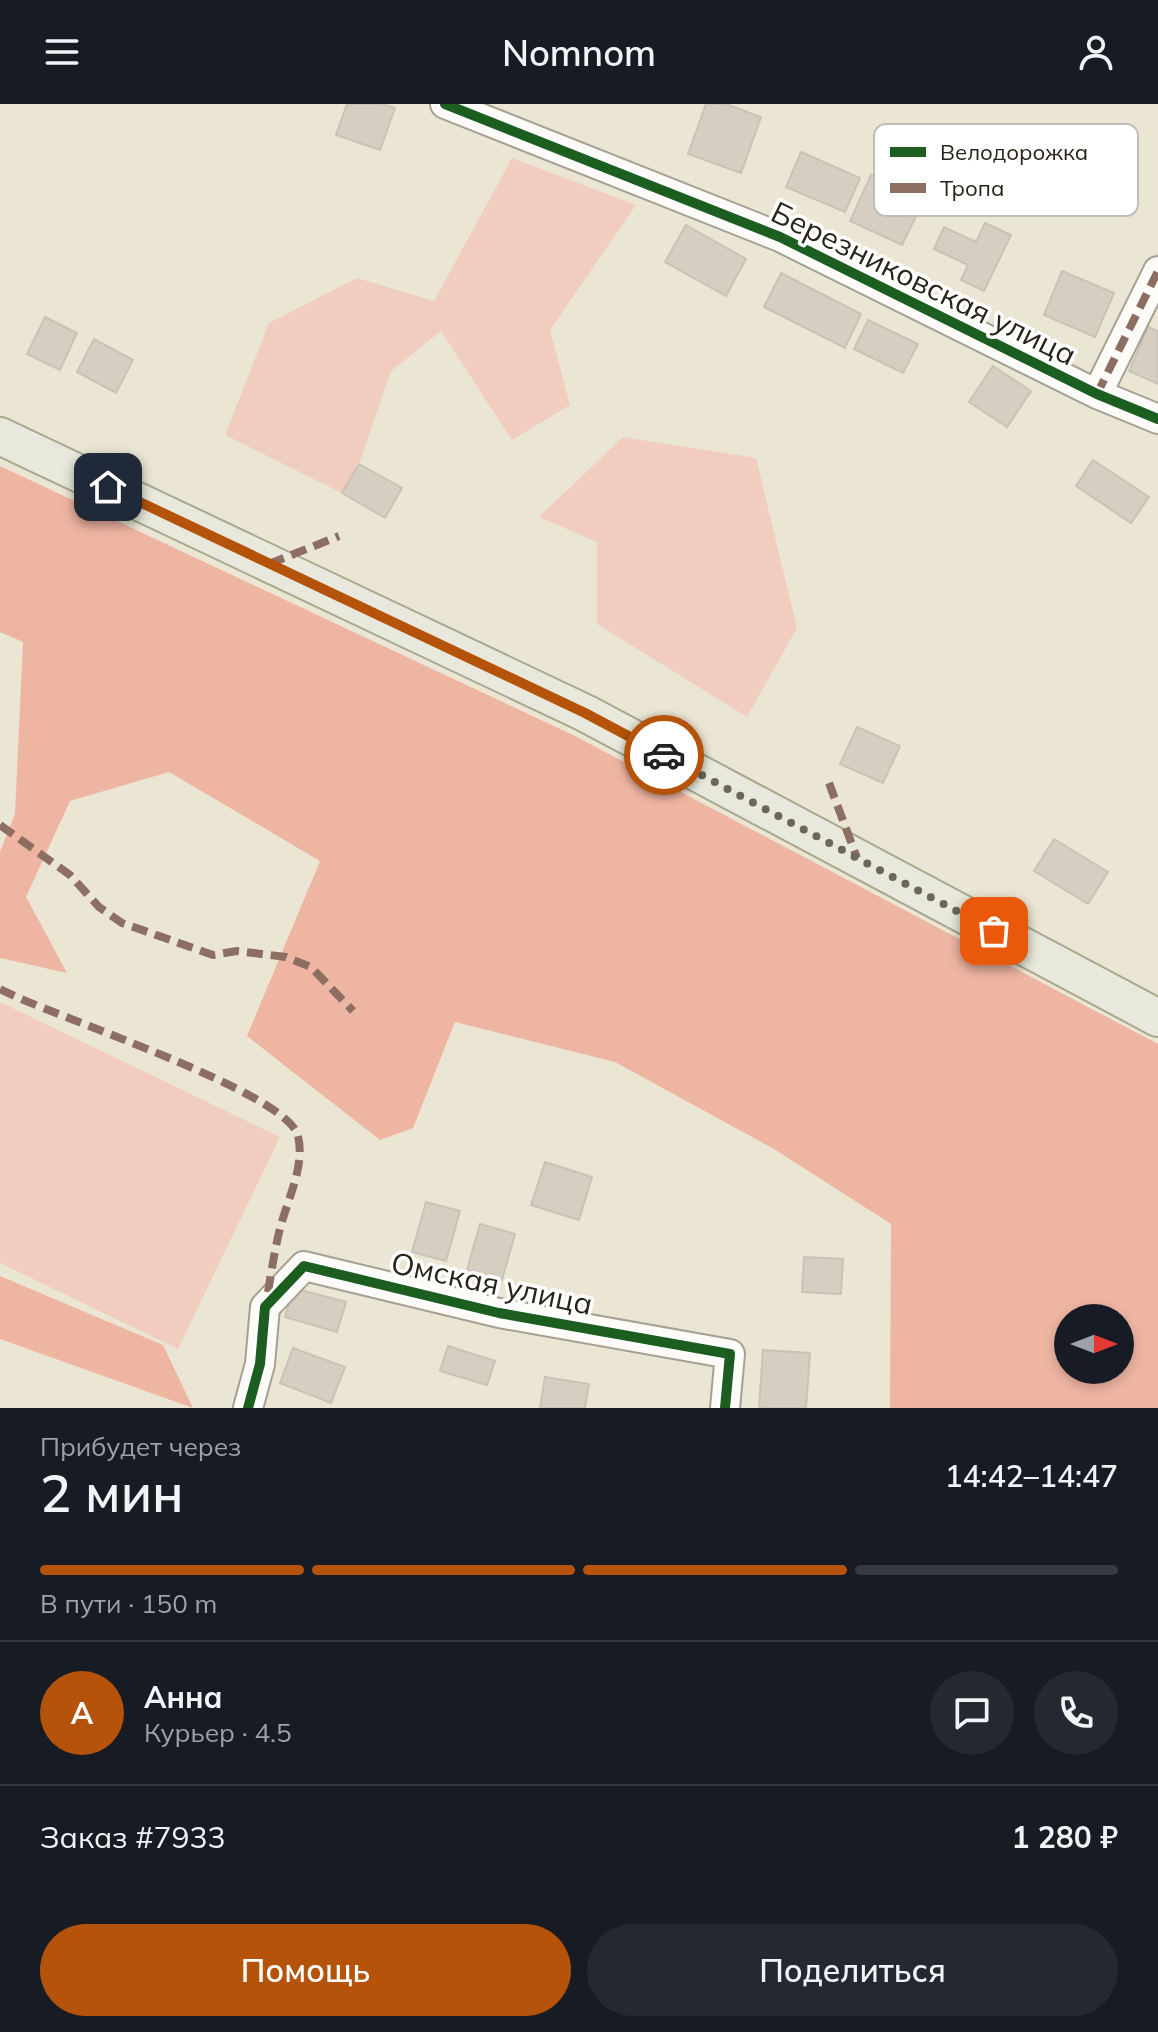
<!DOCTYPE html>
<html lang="ru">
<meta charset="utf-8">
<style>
:root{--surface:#171b24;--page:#242831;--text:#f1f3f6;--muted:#9ea1a6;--line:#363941;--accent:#b45309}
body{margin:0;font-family:Mulish,sans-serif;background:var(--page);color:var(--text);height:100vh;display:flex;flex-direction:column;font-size:30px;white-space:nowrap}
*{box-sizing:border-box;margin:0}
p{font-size:26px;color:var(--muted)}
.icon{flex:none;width:44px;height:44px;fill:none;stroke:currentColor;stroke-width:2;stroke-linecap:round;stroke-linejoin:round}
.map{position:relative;height:1304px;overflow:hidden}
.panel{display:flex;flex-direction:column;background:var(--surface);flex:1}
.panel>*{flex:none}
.needle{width:52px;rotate:90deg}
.tools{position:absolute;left:1054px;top:1200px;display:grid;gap:16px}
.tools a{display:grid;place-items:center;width:80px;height:80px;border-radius:50%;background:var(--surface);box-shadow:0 4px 12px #0003;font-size:40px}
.pin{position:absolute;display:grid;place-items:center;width:68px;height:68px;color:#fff;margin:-34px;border-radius:16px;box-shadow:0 4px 12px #0006}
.courier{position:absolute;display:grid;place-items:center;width:80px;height:80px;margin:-40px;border:6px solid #b45309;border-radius:50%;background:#fff;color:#222;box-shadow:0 2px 10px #0007}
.head em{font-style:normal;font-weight:600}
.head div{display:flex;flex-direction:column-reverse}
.head{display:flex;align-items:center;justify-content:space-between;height:136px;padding:0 40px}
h1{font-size:52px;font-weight:600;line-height:60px}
.bar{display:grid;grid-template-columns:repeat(4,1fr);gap:12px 8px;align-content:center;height:96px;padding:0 40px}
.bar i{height:10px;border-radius:6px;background:var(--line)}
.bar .current{background:var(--accent)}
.bar p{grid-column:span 4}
.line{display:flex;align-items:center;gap:20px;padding:0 40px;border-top:2px solid var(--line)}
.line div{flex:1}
.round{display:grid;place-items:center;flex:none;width:84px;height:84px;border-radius:42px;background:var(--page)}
.button{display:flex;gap:16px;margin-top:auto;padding:16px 40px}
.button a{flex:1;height:92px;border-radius:48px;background:var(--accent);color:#fff;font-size:32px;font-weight:600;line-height:92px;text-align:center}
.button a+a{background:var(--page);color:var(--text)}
header{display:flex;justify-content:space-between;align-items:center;height:104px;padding:0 40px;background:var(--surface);font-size:36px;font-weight:600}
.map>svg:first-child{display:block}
.green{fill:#f1cdbf}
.forest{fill:#efb5a3;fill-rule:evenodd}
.building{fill:#d6cec1;stroke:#cac2b6;stroke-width:2}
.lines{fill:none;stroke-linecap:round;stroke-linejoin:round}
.minor-casing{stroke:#a5a092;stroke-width:32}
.major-casing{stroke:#a7a88e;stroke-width:40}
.minor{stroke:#fcfbf8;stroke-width:28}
.major{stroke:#e8e9dc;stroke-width:36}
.quiet{stroke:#8d6e63;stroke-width:8;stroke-dasharray:16 8;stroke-linecap:butt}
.cycleway-casing{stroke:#fff;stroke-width:15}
.cycleway{stroke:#1b5e20;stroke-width:10}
.done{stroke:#6c6859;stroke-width:8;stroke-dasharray:0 14.4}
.route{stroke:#b45309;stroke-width:10}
.labels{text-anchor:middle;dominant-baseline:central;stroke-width:7;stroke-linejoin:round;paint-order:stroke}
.street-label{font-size:30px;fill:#282417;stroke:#fff}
.key{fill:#fff;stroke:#bebdb9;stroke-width:2}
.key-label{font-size:22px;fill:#282417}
</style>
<header><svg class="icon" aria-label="menu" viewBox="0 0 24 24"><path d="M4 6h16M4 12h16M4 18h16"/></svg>Nomnom<svg class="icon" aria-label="person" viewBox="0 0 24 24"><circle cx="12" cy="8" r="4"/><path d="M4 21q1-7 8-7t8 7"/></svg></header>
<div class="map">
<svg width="1158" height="1304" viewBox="0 0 1158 1304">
<rect width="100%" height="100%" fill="#ebe5d3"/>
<path class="green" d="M 512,54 L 636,101 L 550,226 L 570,301 L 512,336 L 441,227 L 391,267 L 359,360 L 342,389 L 225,331 L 269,219 L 357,174 L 434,197 Z
M 623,333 L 756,354 L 797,524 L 747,613 L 597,520 L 597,438 L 539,413 Z
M 0,898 L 280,1033 L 178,1245 L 0,1159 Z"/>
<path class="forest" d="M 0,362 L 573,631 L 1158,940 L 1158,1304 L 890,1304 L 891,1120 L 774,1045 L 615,958 L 455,918 L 413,1024 L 380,1036 L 247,932 L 320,757 L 169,668 L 70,697 L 26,793 L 67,869 L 0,854 L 0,748 L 15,710 L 23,538 L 0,528 ZM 1120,1214 L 1120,1266 L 1068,1266 L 1068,1214 Z
M 0,1172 L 163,1241 L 193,1304 L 0,1235 Z"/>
<path class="building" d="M 347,0 L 383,0 L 395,4 L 380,46 L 336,31 Z
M 706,0 L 726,0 L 761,13 L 741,69 L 688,50 Z
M 801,48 L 860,74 L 845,108 L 786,83 Z
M 871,71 L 924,96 L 902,141 L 850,117 Z
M 985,119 L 1011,131 L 984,187 L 961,176 L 968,161 L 934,145 L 944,123 L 976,138 Z
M 686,121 L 746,155 L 726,192 L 665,158 Z
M 1062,167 L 1114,189 L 1095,233 L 1044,211 Z
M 781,169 L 861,210 L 845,244 L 764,203 Z
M 45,213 L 77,229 L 60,266 L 27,250 Z
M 868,216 L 918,240 L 903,269 L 854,245 Z
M 1148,223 L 1158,227 L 1158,280 L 1129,267 Z
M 94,235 L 133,256 L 116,289 L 77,268 Z
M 993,262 L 1031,287 L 1007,323 L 969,298 Z
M 1093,356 L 1149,393 L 1131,419 L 1076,382 Z
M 359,360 L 402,384 L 385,414 L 342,389 Z
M 857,623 L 900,642 L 883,679 L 840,660 Z
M 1054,735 L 1108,768 L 1088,800 L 1034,767 Z
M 545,1058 L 592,1073 L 579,1116 L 531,1101 Z
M 426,1098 L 460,1107 L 446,1157 L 412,1148 Z
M 480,1120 L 515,1130 L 502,1176 L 467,1166 Z
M 804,1153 L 843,1155 L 841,1190 L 802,1188 Z
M 293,1184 L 346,1198 L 337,1228 L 285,1213 Z
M 448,1242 L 495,1257 L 487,1281 L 440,1267 Z
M 293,1244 L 345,1263 L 331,1299 L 280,1279 Z
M 763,1246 L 810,1249 L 806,1304 L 759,1304 Z
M 545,1273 L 589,1280 L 585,1304 L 540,1304 Z"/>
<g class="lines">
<defs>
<path id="minor" d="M 445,0 L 780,133 L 1097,290 L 1158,315
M 1097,290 L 1158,167
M 248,1304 L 260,1260 L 265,1203 L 304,1162 L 499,1209 L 730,1250 L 725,1304"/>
<path id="major" d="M 0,332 L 585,609 L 1158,914"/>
</defs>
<use href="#minor" class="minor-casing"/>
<use href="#major" class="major-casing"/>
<use href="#minor" class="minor"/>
<use href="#major" class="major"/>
<path class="quiet" d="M 1097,290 L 1158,167
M 269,460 L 339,432
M 829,679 L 857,754
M 0,721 L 70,771 L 99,803 L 122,819 L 213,851 L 237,847 L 286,853 L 311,863 L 353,907
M 0,885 C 50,912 287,987 298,1032 C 305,1061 289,1092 281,1121 C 274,1146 271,1173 266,1199"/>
<defs>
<path id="cycleway" d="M 445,0 L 780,133 L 1097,290 L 1158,315
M 248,1304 L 260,1260 L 265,1203 L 304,1162 L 499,1209 L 730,1250 L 725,1304"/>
</defs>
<use href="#cycleway" class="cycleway-casing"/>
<use href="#cycleway" class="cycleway"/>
</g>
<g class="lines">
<path class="done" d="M 664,651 L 994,827"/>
<path class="route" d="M 108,383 L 585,609 L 664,651"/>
</g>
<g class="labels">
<g class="street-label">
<text transform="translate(924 179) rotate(26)">Березниковская улица</text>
<text transform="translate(492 1179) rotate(12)">Омская улица</text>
</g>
</g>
<rect x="874" y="20" width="264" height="92" rx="12" class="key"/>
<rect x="890" y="43" width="36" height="10" fill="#1b5e20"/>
<rect x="890" y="79" width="36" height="10" fill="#8d6e63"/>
<g class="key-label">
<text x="940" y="56">Велодорожка</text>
<text x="940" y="92">Тропа</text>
</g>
</svg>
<div class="tools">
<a><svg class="needle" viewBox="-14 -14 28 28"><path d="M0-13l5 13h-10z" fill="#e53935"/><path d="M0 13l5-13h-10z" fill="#9ea1a6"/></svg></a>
</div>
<div class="pin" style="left:994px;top:827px;background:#ea580c"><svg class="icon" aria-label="bag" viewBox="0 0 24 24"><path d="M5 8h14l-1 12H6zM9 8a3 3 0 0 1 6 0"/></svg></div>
<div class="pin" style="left:108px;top:383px;background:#1f2937"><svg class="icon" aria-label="home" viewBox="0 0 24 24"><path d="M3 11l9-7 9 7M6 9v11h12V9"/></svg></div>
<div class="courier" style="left:664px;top:651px"><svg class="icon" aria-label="car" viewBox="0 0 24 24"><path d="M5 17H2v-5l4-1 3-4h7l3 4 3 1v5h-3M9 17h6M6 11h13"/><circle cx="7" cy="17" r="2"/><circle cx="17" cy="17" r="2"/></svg></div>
</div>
<section class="panel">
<div class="head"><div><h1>2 мин</h1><p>Прибудет через</p></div><em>14:42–14:47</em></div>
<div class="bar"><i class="current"></i><i class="current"></i><i class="current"></i><i></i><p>В пути · 150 m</p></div>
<div class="line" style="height:144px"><b class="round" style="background:var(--accent);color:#fff">А</b><div><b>Анна</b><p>Курьер · 4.5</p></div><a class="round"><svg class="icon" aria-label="chat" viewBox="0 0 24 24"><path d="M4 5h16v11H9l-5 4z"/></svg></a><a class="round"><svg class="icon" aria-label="phone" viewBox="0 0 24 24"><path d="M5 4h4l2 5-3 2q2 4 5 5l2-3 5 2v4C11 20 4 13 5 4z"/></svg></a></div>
<div class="line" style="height:104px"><div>Заказ #7933</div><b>1 280 ₽</b></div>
<div class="button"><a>Помощь</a><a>Поделиться</a></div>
</section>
